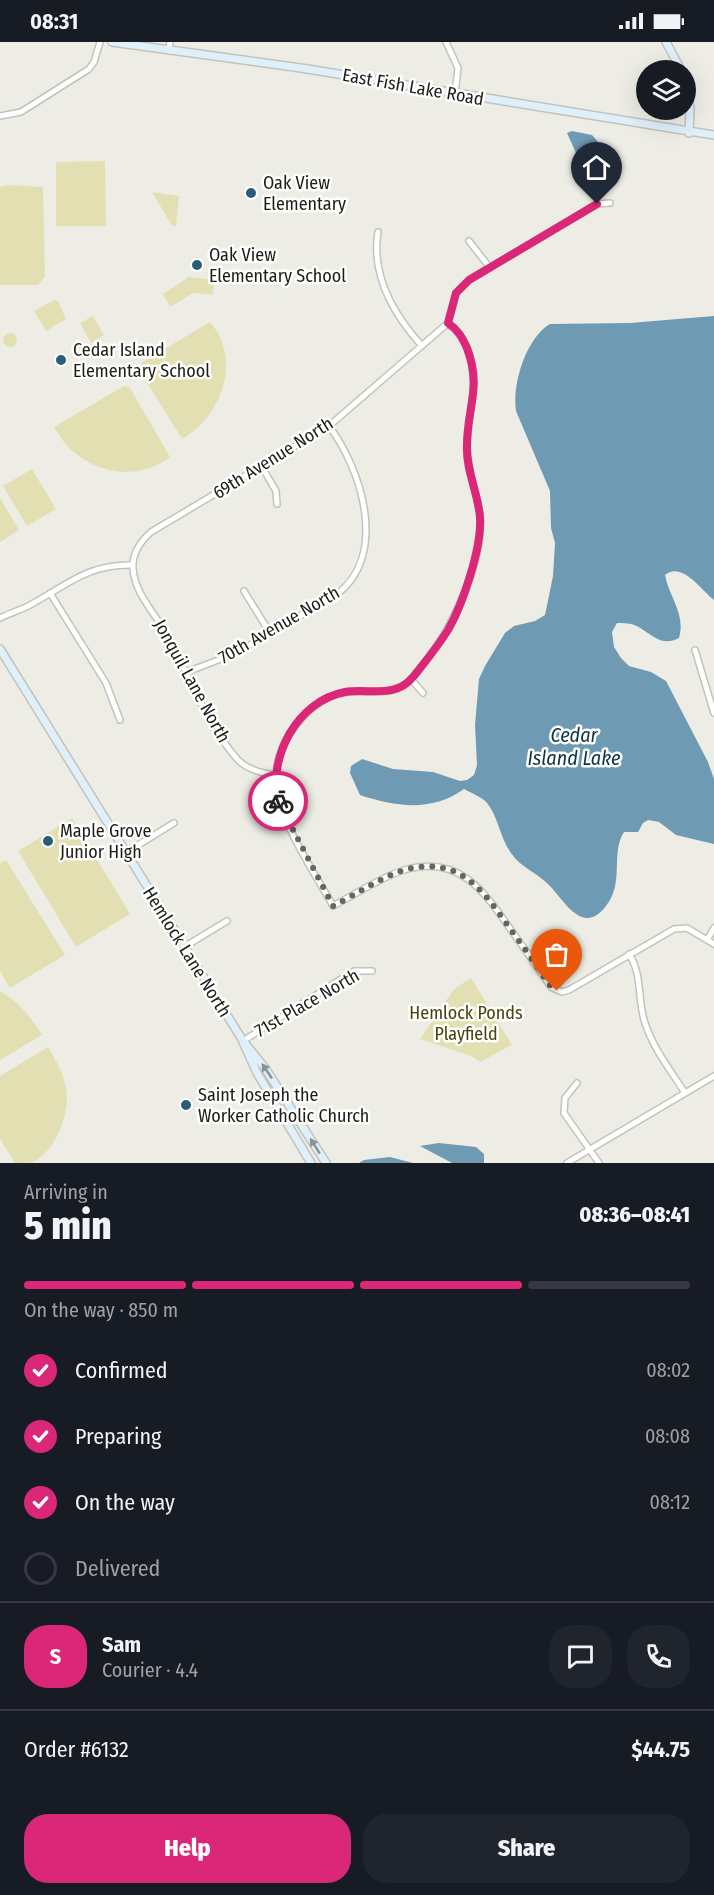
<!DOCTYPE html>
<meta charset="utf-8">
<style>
:root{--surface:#171b24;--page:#20242c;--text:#f1f3f6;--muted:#9ea1a6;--line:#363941;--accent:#db2777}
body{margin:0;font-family:"Fira Sans Condensed",sans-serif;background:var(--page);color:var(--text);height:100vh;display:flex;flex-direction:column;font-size:22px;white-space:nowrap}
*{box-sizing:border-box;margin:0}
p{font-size:20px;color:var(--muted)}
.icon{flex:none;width:33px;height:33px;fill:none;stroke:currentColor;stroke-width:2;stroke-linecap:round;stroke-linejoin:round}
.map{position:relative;height:1121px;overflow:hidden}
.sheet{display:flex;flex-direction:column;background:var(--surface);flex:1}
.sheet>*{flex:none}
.fabs{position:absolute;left:636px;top:18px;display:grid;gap:12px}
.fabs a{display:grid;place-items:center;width:60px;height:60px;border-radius:50%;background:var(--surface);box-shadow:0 6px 24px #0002;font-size:30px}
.pin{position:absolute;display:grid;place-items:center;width:51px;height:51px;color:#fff;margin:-62px -26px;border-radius:50% 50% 50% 0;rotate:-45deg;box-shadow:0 0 6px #0007}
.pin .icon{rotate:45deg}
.courier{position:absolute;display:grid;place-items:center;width:60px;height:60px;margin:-30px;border:4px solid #db2777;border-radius:50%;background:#fff;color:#222;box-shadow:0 2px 8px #0007}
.summary em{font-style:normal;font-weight:800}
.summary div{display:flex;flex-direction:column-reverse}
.summary{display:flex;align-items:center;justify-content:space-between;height:102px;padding:0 24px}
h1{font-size:39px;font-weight:800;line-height:45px}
.bar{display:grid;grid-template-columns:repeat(4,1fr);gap:9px 6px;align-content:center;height:72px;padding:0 24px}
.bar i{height:8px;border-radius:4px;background:var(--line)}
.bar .on{background:var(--accent)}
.bar p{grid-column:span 4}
.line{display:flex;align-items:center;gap:15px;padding:0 24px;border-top:2px solid var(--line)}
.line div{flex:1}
.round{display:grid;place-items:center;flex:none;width:63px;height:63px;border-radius:24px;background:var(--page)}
ol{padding:0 24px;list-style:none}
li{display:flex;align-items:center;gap:18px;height:66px}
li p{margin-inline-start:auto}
li .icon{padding:6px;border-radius:50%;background:var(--accent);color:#fff;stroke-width:4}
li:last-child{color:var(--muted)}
li i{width:33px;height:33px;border:3px solid var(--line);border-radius:50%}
.button{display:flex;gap:12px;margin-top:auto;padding:12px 24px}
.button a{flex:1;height:69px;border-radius:24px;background:var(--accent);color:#fff;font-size:24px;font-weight:800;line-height:69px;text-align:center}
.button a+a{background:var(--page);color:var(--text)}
.status{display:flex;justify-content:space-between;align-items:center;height:42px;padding:0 30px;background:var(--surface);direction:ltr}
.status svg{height:16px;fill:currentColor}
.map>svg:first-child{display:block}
.green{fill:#e2e0b3}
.water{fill:#6f9ab3}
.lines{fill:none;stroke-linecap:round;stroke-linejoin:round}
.street-casing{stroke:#c3c3bb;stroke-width:8}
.secondary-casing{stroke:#c3c3bb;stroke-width:10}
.street{stroke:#fff;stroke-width:5}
.secondary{stroke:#e0f0fa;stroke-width:7}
.oneway{fill:#889195}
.done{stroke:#656561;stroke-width:6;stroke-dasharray:0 10.8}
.route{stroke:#db2777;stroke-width:8}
.poi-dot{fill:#295e79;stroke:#fffffe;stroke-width:2}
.labels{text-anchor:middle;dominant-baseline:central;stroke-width:5;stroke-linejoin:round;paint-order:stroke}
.street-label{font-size:18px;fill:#1c1c19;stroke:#fffffe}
.poi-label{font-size:18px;fill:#1c1c19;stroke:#fffffe;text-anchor:start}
.park-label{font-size:18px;fill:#47430e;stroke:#fffffe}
.water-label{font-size:20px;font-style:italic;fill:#0d3346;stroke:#fffffe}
</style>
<div class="status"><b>08:31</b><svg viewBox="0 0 49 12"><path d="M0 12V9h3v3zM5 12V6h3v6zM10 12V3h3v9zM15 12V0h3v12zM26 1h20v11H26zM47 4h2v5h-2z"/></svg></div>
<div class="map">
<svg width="714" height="1121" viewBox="0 0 714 1121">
<rect width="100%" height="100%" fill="#edede6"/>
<path class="green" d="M 105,119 L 106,184 L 56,184 L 56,120 Z
M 12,143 L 43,145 L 45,235 L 38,243 L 0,243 L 0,145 Z
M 152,150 L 179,154 L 176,184 L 172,184 Z
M 189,235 L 214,238 L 213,253 L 193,251 L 170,265 L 163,252 Z
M 54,258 L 58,259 L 66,277 L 46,289 L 34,269 Z
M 93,274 L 104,293 L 91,301 L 80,281 Z
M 210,280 C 243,318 221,375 182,397 L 140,329 L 141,321 Z
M3 298a7 7 0 1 1 14 0a7 7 0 1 1-14 0Z
M 124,344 L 130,346 L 170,415 C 130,445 76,427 54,385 Z
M 32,427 L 56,467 L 27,484 L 3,444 Z
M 0,456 L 19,488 L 0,500 Z
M 72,776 L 130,872 L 76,905 L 18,809 Z
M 6,818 L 65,913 L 10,946 L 0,929 L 0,821 Z
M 471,936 L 512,1003 L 480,1020 L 471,1014 L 420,997 L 454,947 Z
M 0,949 C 20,961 30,974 42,993 L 0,1018 Z
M 48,1005 C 56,1019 64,1031 66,1047 C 71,1070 54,1115 29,1121 C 25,1121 19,1121 15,1121 L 0,1097 L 0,1034 Z"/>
<path class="water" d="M 572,89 L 592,93 L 598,100 L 596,109 L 585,116 L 577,113 L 567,91 Z
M 714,274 L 714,558 C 701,548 682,519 665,533 C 669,555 686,572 679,596 C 658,607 649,587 631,582 C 627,581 621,581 617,581 L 612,590 L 614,605 L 621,616 L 629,624 L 651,630 L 666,639 L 708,720 L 714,737 L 714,802 L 676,793 L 659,780 L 648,778 L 643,781 L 638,790 L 624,790 C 610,812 625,840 606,864 C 583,894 565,860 550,844 C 538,831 521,826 511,811 C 500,796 498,774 487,761 C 482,755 471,751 464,747 C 432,770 396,765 360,753 L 350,731 L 351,724 L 362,717 L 393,727 L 433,730 L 460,739 L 467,738 L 474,733 L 477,723 L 475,683 L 479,637 L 485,624 L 505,591 L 514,584 L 535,579 L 545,573 L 553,534 L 555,501 L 551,486 L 550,449 L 516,369 C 512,342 526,296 550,282 L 630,281 Z
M 439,1101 L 476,1105 L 484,1112 L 484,1121 L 452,1121 L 420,1104 Z
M 390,1115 L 413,1121 L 359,1121 L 364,1118 Z"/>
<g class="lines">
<defs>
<path id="street" d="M 446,0 L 458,26 L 455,52
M 169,9 L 170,0
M 0,74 L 21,70 L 89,27 L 94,20 L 100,0
M 378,190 C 371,233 394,273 422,304
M 469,199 L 490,226
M 448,281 C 458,288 462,295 467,306 C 482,346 467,365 467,404 C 466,429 478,451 480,475 C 484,525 444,604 409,639 C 393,655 370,648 349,650 C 317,653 288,685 279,715 C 264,762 311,823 333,864 C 356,852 379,836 404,828 C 459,812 484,849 511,888 C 525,907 538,926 551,945 L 562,950 L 569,948 L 674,887 L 687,886 L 714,902
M 262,425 L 276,449 L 277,462
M 244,549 L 270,591
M 50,551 L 106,641 L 120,678
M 0,576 C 10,571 21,568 30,563 C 67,543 88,522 132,523
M 695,608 L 714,671
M 184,631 L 234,612 L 336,553 C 389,514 362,428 329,384
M 411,637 L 423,651
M 275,733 C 262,731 248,728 238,718 C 206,682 190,635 168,594 C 156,573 134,551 133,526 C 132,512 141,499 151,490 L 329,384 L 448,281 L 456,251 L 469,238 L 597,162 L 610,161
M 125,811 L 174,781
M 707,898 L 714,886
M 184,905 L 227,879
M 629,912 C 643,933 637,958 645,981 C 653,1006 671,1029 685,1051
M 243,999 L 354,929 L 372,929
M 577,1041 L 565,1056 L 564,1071 L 599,1121
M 567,1121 L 714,1034"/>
<path id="secondary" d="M 112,0 L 301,26 L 714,93
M 666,0 L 681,28
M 686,41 L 690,67 L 689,91
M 0,607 L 243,999 L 265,1026 L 326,1121
M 243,1000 L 257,1031 L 311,1121"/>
</defs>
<use href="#street" class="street-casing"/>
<use href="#secondary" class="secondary-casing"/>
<use href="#street" class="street"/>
<use href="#secondary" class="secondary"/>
</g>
<defs><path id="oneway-solid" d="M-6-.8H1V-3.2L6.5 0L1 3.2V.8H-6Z" transform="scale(1.5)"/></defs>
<g class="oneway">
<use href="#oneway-solid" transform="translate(267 1029) rotate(-124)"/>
<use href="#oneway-solid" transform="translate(315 1104) rotate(-122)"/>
</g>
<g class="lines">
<path class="done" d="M 278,759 L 333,864 C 357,852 382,834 408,827 C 461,814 485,851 511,888 C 525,907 538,926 551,945 L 557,949"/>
<path class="route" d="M 278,759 C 268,715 297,659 345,650 C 369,646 395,657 413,635 C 425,620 438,604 448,588 C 463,562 482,505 480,475 C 478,451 466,428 467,404 C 467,365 482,346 467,306 C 462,295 458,288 448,281 L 456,251 L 469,238 L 597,162"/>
</g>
<g class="poi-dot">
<circle cx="251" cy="151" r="6"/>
<circle cx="197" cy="223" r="6"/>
<circle cx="61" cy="318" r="6"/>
<circle cx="48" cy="799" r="6"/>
<circle cx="186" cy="1063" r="6"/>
</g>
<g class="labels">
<g class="street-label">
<text transform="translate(413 45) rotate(10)">East Fish Lake Road</text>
<text transform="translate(273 416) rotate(-32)">69th Avenue North</text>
<text transform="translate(279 583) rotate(-30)">70th Avenue North</text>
<text transform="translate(192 639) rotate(61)">Jonquil Lane North</text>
<text transform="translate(187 910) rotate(58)">Hemlock Lane North</text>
<text transform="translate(307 961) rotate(-30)">71st Place North</text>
</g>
<g class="poi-label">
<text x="263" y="141">Oak View<tspan x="263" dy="21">Elementary</tspan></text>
<text x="209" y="213">Oak View<tspan x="209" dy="21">Elementary School</tspan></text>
<text x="73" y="308">Cedar Island<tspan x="73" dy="21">Elementary School</tspan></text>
<text x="60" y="789">Maple Grove<tspan x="60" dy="21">Junior High</tspan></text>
<text x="198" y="1053">Saint Joseph the<tspan x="198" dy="21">Worker Catholic Church</tspan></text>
</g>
<g class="park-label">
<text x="466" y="971">Hemlock Ponds<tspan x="466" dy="21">Playfield</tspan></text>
</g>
<g class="water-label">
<text x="574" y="693">Cedar<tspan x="574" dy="23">Island Lake</tspan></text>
</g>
</g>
</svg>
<div class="fabs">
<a><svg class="icon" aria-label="layers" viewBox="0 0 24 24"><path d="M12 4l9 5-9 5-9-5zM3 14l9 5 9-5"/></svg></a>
</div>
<div class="pin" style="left:557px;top:949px;background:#ea580c"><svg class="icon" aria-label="bag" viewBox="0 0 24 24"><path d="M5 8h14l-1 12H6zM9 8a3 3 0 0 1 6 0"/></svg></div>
<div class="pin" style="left:597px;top:162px;background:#1f2937"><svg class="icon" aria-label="home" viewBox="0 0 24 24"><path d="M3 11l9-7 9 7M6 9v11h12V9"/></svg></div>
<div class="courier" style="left:278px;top:759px"><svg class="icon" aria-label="bike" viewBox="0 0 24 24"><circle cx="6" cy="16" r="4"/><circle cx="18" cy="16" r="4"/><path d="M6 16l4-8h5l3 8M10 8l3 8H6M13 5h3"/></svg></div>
</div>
<section class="sheet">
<div class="summary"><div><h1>5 min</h1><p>Arriving in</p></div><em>08:36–08:41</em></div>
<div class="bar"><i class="on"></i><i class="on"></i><i class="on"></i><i></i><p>On the way · 850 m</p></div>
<ol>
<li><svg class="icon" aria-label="check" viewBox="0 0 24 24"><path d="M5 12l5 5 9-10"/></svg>Confirmed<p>08:02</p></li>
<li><svg class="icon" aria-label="check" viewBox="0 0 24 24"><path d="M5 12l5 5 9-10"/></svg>Preparing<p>08:08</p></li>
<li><svg class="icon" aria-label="check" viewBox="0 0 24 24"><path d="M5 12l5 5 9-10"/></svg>On the way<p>08:12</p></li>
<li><i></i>Delivered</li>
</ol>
<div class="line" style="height:108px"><b class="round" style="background:var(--accent);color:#fff">S</b><div><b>Sam</b><p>Courier · 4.4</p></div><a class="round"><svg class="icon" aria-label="chat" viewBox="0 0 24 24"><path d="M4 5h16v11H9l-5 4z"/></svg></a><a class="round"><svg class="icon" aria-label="phone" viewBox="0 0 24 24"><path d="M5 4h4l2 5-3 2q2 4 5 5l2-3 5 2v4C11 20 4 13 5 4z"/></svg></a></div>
<div class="line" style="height:78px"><div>Order #6132</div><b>$44.75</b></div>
<div class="button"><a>Help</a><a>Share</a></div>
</section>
